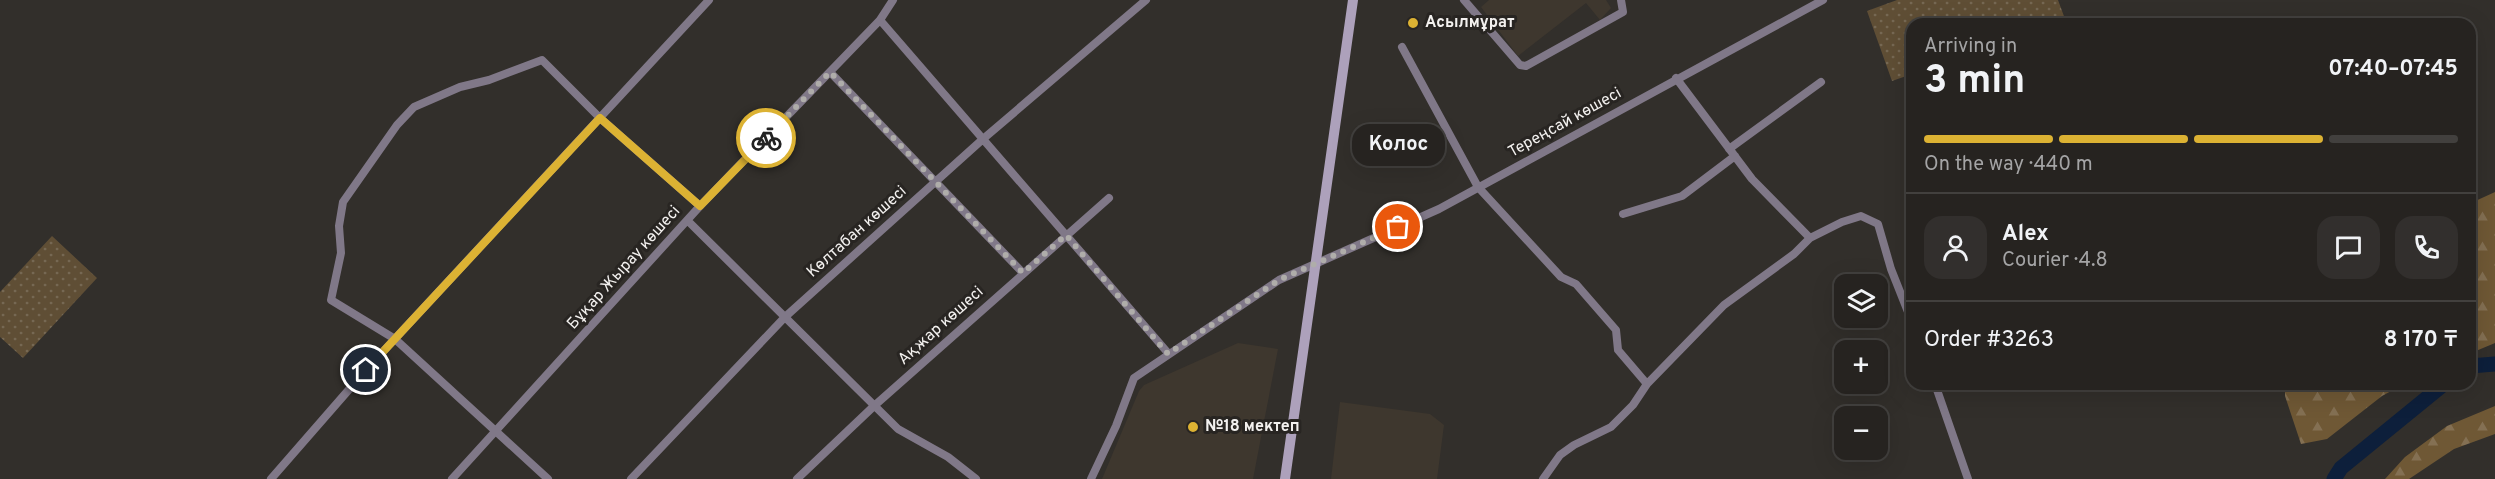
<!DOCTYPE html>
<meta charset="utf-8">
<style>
:root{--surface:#262320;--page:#322f2d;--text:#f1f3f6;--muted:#a4a4a5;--line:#42403e;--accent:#dcb233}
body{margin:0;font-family:Overpass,sans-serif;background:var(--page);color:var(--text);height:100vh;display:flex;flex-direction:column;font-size:22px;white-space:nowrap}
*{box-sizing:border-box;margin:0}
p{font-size:20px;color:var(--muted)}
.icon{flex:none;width:33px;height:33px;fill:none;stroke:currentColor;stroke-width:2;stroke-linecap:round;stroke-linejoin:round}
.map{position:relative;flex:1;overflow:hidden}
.panel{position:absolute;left:1906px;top:18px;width:570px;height:372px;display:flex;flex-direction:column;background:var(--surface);border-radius:18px;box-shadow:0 6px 24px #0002,0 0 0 2px var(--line)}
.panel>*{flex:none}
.tools{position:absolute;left:1834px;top:274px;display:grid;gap:12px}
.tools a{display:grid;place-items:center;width:54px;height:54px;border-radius:12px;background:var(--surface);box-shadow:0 6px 24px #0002,0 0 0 2px var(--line);font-size:30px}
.pin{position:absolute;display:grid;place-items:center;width:51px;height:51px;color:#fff;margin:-26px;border:3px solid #fff;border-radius:50%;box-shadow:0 2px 6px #0007}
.courier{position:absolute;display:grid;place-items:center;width:60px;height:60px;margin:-30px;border:4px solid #dcb233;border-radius:50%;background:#fff;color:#222;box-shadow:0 2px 8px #0007}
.bubble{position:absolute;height:42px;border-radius:18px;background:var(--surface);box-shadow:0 6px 24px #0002,0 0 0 2px var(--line);font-size:20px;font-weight:700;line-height:42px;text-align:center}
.summary em{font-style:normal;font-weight:700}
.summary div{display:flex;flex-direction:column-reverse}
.summary{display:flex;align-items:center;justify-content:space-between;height:102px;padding:0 18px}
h1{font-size:39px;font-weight:700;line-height:45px}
.bar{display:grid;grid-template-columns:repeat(4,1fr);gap:9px 6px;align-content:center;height:72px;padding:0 18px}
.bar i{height:8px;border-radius:4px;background:var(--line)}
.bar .current{background:var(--accent)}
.bar p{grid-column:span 4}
.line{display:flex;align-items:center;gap:15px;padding:0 18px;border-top:2px solid var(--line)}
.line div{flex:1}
.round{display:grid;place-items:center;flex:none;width:63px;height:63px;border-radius:18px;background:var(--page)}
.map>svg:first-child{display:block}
.built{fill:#3e372e}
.grass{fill:url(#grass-dots)}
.forest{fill:url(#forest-firs)}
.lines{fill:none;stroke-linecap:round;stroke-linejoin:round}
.river{stroke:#0d1f3b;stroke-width:15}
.street{stroke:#807888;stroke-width:8}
.secondary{stroke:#ada1bb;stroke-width:10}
.done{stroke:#afadaa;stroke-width:6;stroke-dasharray:0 10.8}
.route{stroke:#dcb233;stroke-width:8}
.poi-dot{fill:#dcb233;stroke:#282522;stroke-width:2}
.labels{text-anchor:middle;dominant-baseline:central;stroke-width:6;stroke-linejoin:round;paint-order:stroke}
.poi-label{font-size:16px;font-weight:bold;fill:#f3f1ef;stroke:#282522;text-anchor:start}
.street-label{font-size:16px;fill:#f3f1ef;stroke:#282522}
</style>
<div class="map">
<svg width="2495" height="479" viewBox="0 0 2495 479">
<defs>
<pattern id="grass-dots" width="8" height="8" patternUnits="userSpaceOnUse" patternTransform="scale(1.5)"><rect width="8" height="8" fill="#5f4e35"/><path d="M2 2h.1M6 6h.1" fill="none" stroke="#766853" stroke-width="1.8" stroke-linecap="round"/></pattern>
<pattern id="forest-firs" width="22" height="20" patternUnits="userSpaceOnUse" patternTransform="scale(1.5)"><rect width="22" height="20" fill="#6f5835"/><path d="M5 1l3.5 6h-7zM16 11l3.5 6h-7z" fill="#847053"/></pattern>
</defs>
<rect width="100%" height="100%" fill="#322f2b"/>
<path class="built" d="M 1489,0 L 1606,0 L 1611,8 L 1600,20 L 1586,3 L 1518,56 L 1481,7 Z
M 1238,343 L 1278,349 L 1253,479 L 1102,479 L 1139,391 L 1144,385 Z
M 1340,402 L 1430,414 L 1444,425 L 1437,479 L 1331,479 Z"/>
<path class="grass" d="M 1897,0 L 2058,0 L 2065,19 L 2051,24 L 1912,24 L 1912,74 L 1892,81 L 1867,11 Z
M 52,236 L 97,278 L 23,358 L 0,337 L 0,292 Z"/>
<path class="forest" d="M 2495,192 L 2495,343 L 2471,353 L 2471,203 Z
M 2285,384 L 2404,384 L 2382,396 L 2327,439 L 2301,444 L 2285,396 Z
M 2495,406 L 2495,434 L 2454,449 L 2409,479 L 2385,479 L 2405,457 L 2447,426 Z"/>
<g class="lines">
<path class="river" d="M 2470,366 L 2495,364
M 2334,479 L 2341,468 L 2444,384"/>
<path class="street" d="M 1464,0 L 1520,65 L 1526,66 L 1623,12 L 1621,0
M 880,20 L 1168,353
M 1402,47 L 1478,187 L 1561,277 L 1576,284 L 1616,330 L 1618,350 L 1647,384 L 1633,405 L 1611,427 L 1574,445 L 1560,455 L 1543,479
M 830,72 L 1023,273
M 1676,78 L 1752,179 L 1810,238
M 1729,149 L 1821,82
M 1623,214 L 1682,196 L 1735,156
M 688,221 L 898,429 L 948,457 L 976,479
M 1647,384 L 1724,305 L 1794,254 L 1810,238 L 1842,222 L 1861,216 L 1878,224 L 1891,269 L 1912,322
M 1935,384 L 1968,479
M 271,479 L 366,370 L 709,0
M 452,479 L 700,206 L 880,20 L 893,0
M 548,479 L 395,339 L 331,300 L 341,253 L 339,226 L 343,202 L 397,125 L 414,107 L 460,87 L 489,80 L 542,60 L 600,118 L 700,206
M 631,479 L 785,317 L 983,139 L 1146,0
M 797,479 L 874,406 L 1109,198
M 1091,479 L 1116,426 L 1134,378 L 1279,280 L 1439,209 L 1823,0"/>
<path class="secondary" d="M 1285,479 L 1353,0"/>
</g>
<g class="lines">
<path class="done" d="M 766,138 L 830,72 L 1023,273 L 1066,235 L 1168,354 L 1279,280 L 1398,227"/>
<path class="route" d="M 366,370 L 600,118 L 700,206 L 766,138"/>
</g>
<g class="poi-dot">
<circle cx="1413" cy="23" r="6"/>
<circle cx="1193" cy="427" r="6"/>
</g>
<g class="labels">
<g class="poi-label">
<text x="1425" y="23">Асылмұрат</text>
<text x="1205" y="427">№18 мектеп</text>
</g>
<g class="street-label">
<text transform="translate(1565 123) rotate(-29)">Тереңсай көшесі</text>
<text transform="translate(857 232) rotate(-42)">Көлтабан көшесі</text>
<text transform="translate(624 268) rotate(-48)">Бұқар Жырау көшесі</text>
<text transform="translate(941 326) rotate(-42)">Ақжар көшесі</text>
</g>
</g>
</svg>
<div class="tools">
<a><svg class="icon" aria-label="layers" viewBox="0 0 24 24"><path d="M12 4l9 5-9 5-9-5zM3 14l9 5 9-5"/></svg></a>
<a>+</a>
<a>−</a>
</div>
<div class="pin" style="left:1398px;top:227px;background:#ea580c"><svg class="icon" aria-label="bag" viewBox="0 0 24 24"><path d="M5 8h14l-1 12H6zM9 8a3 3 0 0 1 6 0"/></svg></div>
<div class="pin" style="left:366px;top:370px;background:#1f2937"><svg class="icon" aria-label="home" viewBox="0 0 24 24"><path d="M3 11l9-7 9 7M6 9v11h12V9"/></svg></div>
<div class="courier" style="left:766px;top:138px"><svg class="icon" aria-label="bike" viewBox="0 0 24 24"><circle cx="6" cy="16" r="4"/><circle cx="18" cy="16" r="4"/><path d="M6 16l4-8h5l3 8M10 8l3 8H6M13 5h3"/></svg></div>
<div class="bubble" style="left:1352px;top:124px;width:93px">Колос</div>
<section class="panel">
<div class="summary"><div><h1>3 min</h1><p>Arriving in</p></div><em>07:40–07:45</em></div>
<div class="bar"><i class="current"></i><i class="current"></i><i class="current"></i><i></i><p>On the way · 440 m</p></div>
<div class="line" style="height:108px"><a class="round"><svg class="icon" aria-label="person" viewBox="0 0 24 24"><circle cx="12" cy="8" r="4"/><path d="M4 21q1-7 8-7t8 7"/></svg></a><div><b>Alex</b><p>Courier · 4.8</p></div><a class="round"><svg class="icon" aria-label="chat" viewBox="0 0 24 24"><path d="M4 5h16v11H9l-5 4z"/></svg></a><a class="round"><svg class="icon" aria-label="phone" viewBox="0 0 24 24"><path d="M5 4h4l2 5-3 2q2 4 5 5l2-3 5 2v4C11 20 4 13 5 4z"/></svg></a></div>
<div class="line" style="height:78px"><div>Order #3263</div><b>8 170 ₸</b></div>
</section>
</div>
